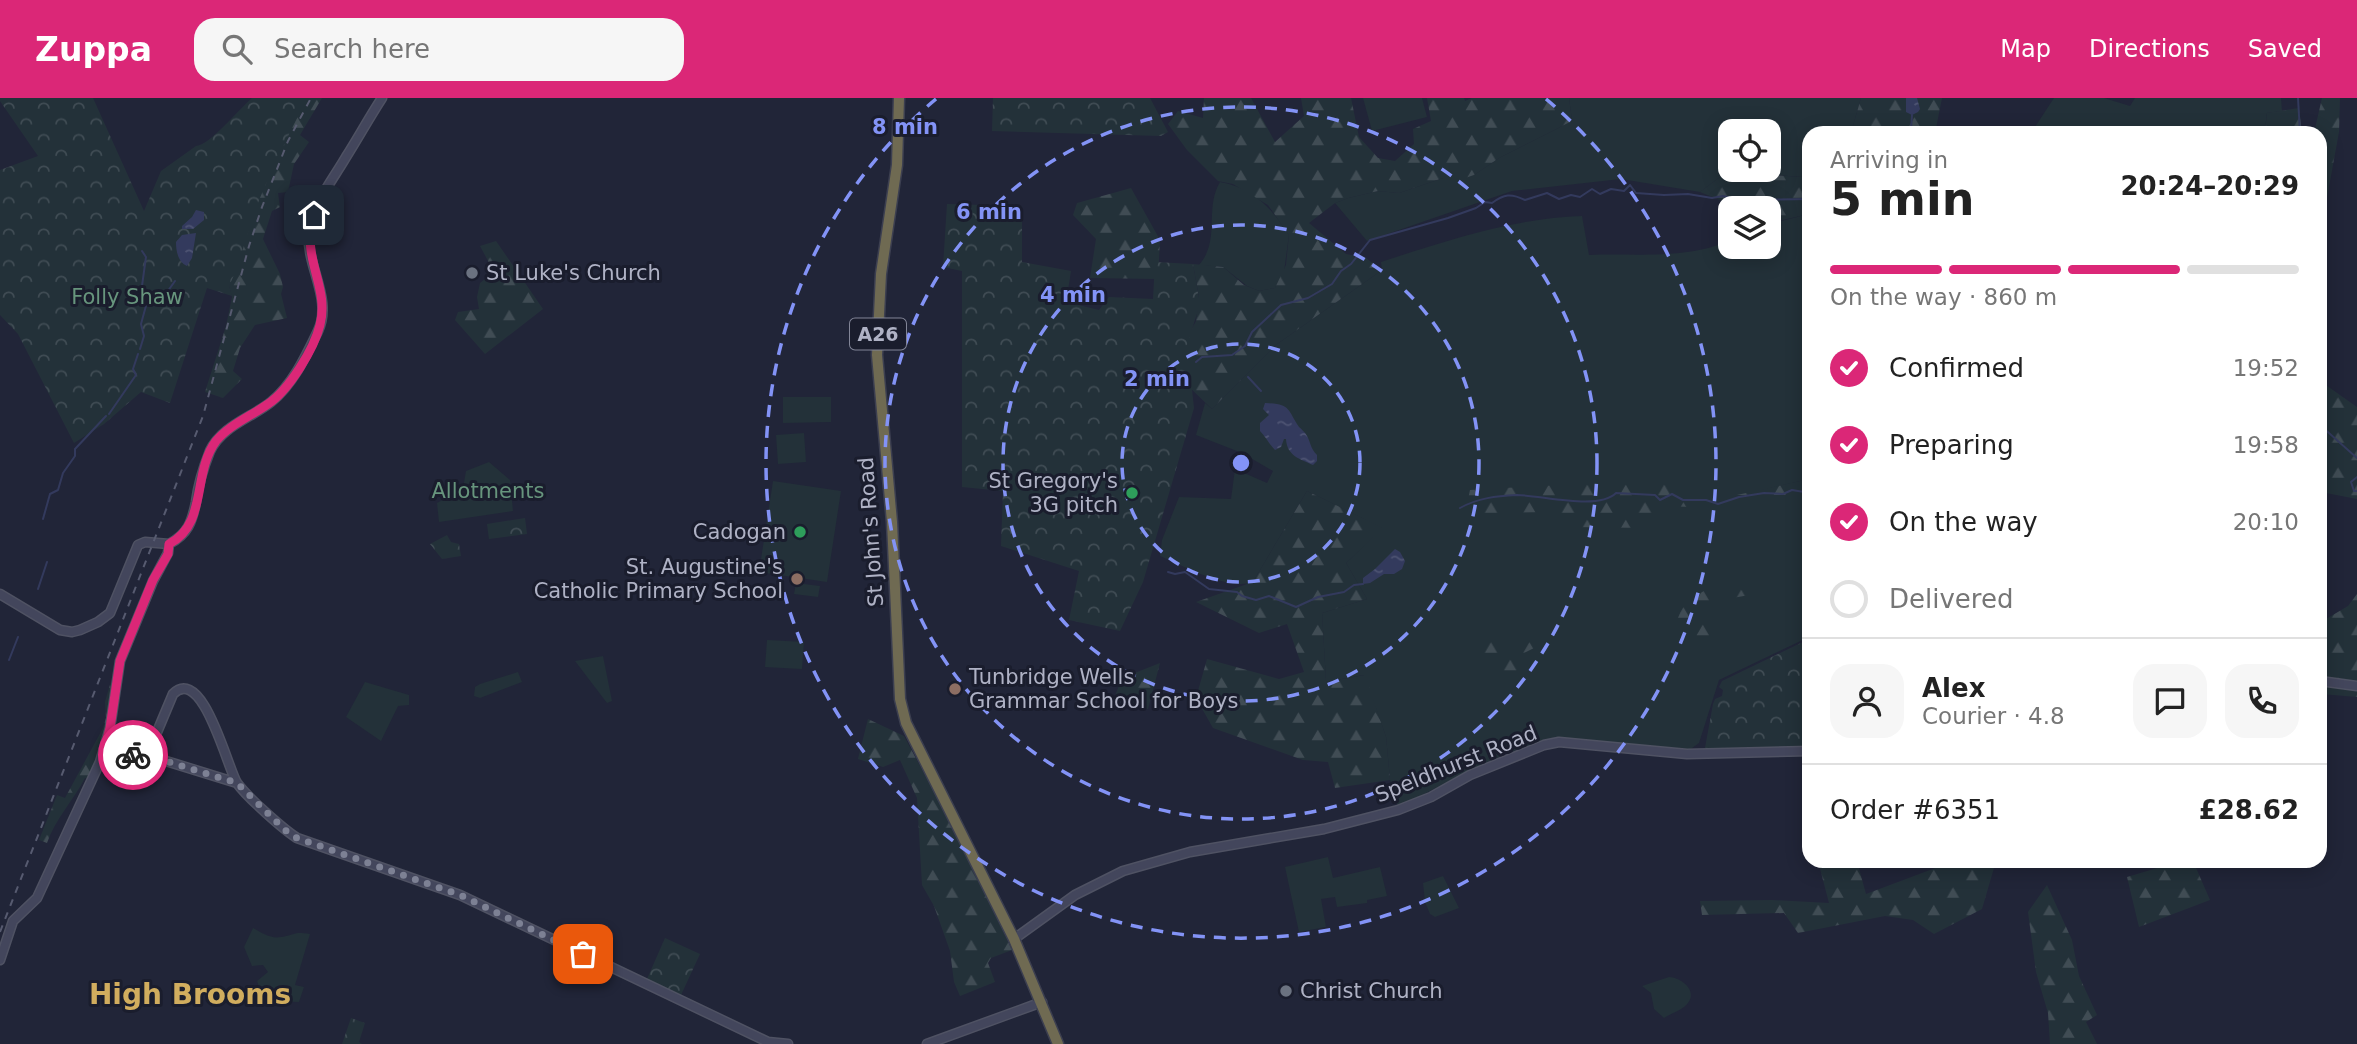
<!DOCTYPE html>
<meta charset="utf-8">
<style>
:root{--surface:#fff;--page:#f6f6f6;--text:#222;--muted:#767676;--line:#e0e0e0;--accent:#db2777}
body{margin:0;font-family:"DejaVu Sans",sans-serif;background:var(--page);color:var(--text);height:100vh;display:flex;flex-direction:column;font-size:26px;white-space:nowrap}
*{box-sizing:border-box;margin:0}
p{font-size:23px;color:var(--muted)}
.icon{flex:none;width:38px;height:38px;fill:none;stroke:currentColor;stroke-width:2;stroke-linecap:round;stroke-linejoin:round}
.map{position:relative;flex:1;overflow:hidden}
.details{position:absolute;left:1802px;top:28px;width:525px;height:742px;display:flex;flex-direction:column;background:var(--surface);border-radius:21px;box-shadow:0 4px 18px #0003}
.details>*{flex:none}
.buttons{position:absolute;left:1718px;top:21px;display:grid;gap:14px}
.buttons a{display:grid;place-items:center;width:63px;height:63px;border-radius:14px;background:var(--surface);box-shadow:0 4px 18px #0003;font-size:35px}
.pin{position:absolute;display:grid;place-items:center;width:60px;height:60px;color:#fff;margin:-30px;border-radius:14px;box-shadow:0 4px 10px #0006}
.courier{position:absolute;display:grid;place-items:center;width:70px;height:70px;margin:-35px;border:5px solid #db2777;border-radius:50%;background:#fff;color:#222;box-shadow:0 2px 9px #0007}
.head em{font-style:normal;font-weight:700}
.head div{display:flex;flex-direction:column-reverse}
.head{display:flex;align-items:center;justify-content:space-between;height:119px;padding:0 28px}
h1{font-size:46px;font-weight:700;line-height:52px}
.bar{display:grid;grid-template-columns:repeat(4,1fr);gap:10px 7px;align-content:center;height:84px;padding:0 28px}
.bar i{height:9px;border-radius:5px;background:var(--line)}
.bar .current{background:var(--accent)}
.bar p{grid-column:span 4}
.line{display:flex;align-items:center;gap:18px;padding:0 28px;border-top:2px solid var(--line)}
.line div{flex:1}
.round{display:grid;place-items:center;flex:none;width:74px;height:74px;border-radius:21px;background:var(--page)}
ol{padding:0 28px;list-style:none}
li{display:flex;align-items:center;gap:21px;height:77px}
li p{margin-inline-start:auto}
li .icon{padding:7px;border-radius:50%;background:var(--accent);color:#fff;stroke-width:4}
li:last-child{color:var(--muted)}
li i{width:38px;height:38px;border:4px solid var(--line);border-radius:50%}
header{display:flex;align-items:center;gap:42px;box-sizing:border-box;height:98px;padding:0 35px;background:var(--accent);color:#fff}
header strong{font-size:33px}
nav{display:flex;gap:38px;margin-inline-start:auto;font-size:24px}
.search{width:490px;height:63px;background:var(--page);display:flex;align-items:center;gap:18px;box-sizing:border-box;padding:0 24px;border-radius:21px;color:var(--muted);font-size:26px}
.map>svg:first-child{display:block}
.green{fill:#233139;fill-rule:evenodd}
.forest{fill:url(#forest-firs)}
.park{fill:url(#park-crowns)}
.water{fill:url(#water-ripples)}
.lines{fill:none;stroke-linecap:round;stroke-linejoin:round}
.stream{stroke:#333a5d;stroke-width:2}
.secondary-casing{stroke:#4f5263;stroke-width:11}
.highway-casing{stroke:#3c3f50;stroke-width:13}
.secondary{stroke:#43465c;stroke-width:8}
.highway{stroke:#6f6a52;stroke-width:10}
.rail{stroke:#575b70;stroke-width:2;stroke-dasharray:7 7;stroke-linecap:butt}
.done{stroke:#7d8194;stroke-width:7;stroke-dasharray:0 12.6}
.route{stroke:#db2777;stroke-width:9}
.ring{fill:none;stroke:#8393f6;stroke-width:3.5;stroke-dasharray:12 9}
.worship-dot{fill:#6b7280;stroke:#1a1d2d;stroke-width:2.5}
.leisure-dot{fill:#2e9e5b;stroke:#1a1d2d;stroke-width:2.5}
.education-dot{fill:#8d6e63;stroke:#1a1d2d;stroke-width:2.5}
.labels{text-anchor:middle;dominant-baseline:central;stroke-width:6;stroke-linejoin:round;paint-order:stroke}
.shield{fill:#1a1d2d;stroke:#828597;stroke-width:2}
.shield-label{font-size:19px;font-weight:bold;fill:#afb2c5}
.poi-label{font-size:21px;fill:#afb2c5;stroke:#1a1d2d;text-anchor:start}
.park-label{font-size:21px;fill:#67957d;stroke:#1a1d2d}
.street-label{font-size:21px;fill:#afb2c5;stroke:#1a1d2d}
.district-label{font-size:28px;font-weight:bold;fill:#d1ad5e;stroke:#1a1d2d}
.centre{fill:#8393f6;stroke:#1a1d2d;stroke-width:3.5}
.ring-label{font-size:21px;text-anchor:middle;font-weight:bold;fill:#8393f6;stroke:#1a1d2d;stroke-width:6;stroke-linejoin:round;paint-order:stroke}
</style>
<header>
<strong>Zuppa</strong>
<div class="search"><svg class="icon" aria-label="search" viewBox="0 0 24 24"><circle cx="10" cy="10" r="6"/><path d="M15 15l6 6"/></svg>Search here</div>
<nav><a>Map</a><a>Directions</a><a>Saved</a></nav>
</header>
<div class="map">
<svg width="2357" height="946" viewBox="0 0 2357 946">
<defs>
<pattern id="forest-firs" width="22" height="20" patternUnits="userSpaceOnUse" patternTransform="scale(1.75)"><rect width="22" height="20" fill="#233139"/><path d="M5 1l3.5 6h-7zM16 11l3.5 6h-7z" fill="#404c54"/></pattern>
<pattern id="park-crowns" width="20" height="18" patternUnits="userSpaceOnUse" patternTransform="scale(1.75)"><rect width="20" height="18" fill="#233139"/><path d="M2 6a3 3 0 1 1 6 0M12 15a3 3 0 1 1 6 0" fill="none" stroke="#404c54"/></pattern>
<pattern id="water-ripples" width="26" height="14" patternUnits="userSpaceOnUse" patternTransform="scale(1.75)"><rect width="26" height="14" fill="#333a5d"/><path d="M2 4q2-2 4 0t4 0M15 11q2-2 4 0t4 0" fill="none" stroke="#4e5473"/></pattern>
</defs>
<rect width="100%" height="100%" fill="#212538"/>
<path class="green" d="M 1363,0 L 1422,0 L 1427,19 L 1372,33 Z
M 1569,0 L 1861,0 L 1851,35 L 1810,35 L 1809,76 L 1803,79 L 1727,74 L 1700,94 L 1621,81 L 1512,93 L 1367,143 L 1335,105 L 1348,100 L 1378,93 L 1399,95 L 1443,80 L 1474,77 L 1499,60 L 1572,23 ZM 1731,33 L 1769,33 L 1769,72 L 1731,72 Z
M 2054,0 L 2104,0 L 2130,8 L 2135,0 L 2281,0 L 2282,13 L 2267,15 L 2265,32 L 2247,35 L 2031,35 Z
M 1220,84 C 1253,90 1272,110 1289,137 L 1284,174 L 1275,190 L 1259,193 L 1247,188 L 1223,169 L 1199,167 C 1221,142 1204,111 1220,84 Z
M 1809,116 L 1809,381 L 1741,397 L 1809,397 L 1809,539 L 1719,582 L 1699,645 L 1688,653 L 1559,641 C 1503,649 1449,685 1398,709 L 1390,682 L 1386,639 L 1364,577 L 1326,584 L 1322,515 L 1367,501 L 1346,465 L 1382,430 L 1307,393 L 1253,484 C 1228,493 1184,468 1160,458 L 1162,442 L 1179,399 L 1231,401 L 1235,371 L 1267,385 L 1273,373 L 1242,355 L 1196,337 L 1205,305 L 1212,311 L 1277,246 L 1382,172 L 1381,164 C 1445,143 1514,120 1582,118 L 1589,157 C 1636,155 1687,162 1731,142 L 1731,149 L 1769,149 L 1769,126 Z
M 783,299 L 831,299 L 831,324 L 783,325 Z
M 804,335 L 806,364 L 778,366 L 776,337 Z
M 489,364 L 510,382 L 513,413 L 439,424 L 437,405 L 463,390 L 466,373 Z
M 773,383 L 841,393 L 827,484 L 759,474 Z
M 796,485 L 820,488 L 818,499 L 794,496 Z
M 767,542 L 804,544 L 802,571 L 765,569 Z
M 603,558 L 612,603 L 607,605 L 575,563 Z
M 518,574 L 522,584 L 480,600 L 474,598 L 475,589 L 480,586 Z
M 365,584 L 409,597 L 409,607 L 398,608 L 381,643 L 346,619 Z
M 1328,759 L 1333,780 L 1380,769 L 1387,798 L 1367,802 L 1367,805 L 1337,809 L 1335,799 L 1321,801 L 1326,829 L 1299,834 L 1285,769 Z
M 1443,778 L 1459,810 L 1435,819 L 1430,816 L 1425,804 L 1423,785 Z
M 253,830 C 262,835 271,841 281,839 C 295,837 293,833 310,836 L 295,887 L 304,889 L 299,904 L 264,903 L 257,883 L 268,874 L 263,867 L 252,868 L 244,849 Z
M 1669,879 C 1683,880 1701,895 1684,909 C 1679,913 1670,916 1664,920 L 1654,911 L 1651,895 L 1642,888 Z"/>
<path class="forest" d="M 294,0 L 322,0 L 300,37 L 309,44 L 294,66 L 288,94 L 278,95 L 280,109 L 272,113 L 263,141 L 280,176 L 283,189 L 281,196 L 287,220 L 255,227 L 240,250 L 233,273 L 242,281 L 223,300 L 205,294 L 226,228 L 232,199 L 229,188 L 242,135 Z
M 1204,0 L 1251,0 L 1275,44 L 1304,18 L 1301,0 L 1351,0 L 1359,39 L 1378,60 L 1395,63 L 1414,46 L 1413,31 L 1431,23 L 1427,0 L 1464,0 L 1465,3 L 1472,0 L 1569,0 L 1572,23 L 1499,60 L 1474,77 L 1450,85 L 1443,80 L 1399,95 L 1378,93 L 1348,100 L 1335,105 L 1309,125 L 1346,156 L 1366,160 L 1382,172 L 1277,246 L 1212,311 L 1184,284 L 1180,254 L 1196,223 L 1199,199 L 1193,166 L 1223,169 L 1244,187 L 1259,193 L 1275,190 L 1286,167 L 1289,137 L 1268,107 L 1233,86 L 1218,83 L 1187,52 L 1168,26 L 1178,13 L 1203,20 Z
M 1861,0 L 1942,0 L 1935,35 L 1851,35 Z
M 2322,0 L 2340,0 L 2339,34 L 2326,105 L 2321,113 L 2320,35 L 2314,35 Z
M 2299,10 L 2302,35 L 2265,35 L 2267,15 Z
M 1727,74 L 1802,79 L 1809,76 L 1809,116 L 1774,124 L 1769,122 L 1769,110 L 1740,110 L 1700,94 Z
M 1131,90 L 1160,142 L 1158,181 L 1090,180 L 1096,141 L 1073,117 L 1077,105 Z
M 496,143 L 543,211 L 485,256 L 455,222 L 458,214 L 479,211 L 477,199 L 480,185 L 494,174 L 480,148 Z
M 2320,283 L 2357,309 L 2357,401 L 2321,394 Z
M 1665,381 L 1694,409 L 1661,408 L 1649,430 L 1571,429 L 1549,414 L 1465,416 L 1470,392 Z
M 1809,381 L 1809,397 L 1737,397 Z
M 1307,393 L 1383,430 L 1346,465 L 1367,501 L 1322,515 L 1326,584 L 1365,577 L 1386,639 L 1390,682 L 1335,690 L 1328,664 L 1303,662 L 1213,630 L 1196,600 L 1207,561 L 1279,581 L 1304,574 L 1287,526 L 1259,535 L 1196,504 L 1253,484 Z
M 1757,489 L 1761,495 L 1715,503 L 1710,548 L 1694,549 L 1681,538 L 1676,525 L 1684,504 L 1704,493 Z
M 2357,496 L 2357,599 L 2322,596 L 2321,599 L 2321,563 L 2325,560 L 2321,544 L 2321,524 L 2348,508 Z
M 1529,537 L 1538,548 L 1518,558 L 1521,580 L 1503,586 C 1501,582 1500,578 1498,574 C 1490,563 1481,566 1481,549 L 1490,540 Z
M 1160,565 L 1148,611 L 1113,603 L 1122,580 Z
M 111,583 L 108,633 L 88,681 L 85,680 C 73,703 55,721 47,745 L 39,742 L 57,697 L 65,700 L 103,630 L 106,620 L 105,604 Z
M 868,621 L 904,638 L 952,728 L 1012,852 L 991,860 L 988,865 L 995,884 L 960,898 L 954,884 L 950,853 L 934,808 L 922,787 L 917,700 L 900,662 L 883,669 L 858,661 Z
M 1818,763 L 1857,763 L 1866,796 L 1954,763 L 1996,763 L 1982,811 L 1934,836 L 1913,822 L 1885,818 L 1798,835 L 1784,815 L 1702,817 L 1700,803 L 1772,802 L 1829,805 Z
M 2181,763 L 2193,763 L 2210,802 L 2139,829 L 2127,779 Z
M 2047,787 L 2072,842 L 2079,878 L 2097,917 L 2086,924 L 2097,946 L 2050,946 L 2048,915 L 2036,874 L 2028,814 Z"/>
<path class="park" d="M 0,0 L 93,0 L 144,113 L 161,73 L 196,48 C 209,48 240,10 252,0 L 307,0 C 288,38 269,76 254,115 C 245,140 241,164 229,188 L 232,198 L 207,190 L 170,305 L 141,294 L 104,326 L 74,345 L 18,236 L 0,217 L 0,72 L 38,58 L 0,3 Z
M 993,0 L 1150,0 L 1168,34 L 1161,38 L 992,33 Z
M 947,106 L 1022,108 L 1022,164 L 1071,173 L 1066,204 L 1099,212 L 1109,199 L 1153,201 L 1155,164 L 1193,166 L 1200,206 L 1187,247 L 1194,310 L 1143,484 L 1120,533 L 1069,522 L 1079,473 L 1001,448 L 1003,393 L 962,389 L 962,173 L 943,169 Z
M 525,420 L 527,436 L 489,441 L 487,426 Z
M 447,437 L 451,444 L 459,446 L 461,458 L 442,461 L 430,446 Z
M 1809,541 L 1809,650 L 1732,653 L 1705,650 L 1713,606 L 1715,601 L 1722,598 L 1723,592 L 1719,589 L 1722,583 Z
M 665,840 L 700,856 L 681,897 L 647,881 Z
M 351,920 L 365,925 L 359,944 L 362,946 L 342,946 Z"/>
<path class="water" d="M 1906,0 L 1917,0 L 1920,11 L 1918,14 L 1912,17 L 1906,14 Z
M 196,112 L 204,114 L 204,122 L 193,131 L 182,131 L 182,128 L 192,119 Z
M 196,135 L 192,160 L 187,168 C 178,164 176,153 176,144 L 182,137 Z
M 1265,305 C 1291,306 1287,311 1299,329 C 1302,332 1305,334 1307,338 C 1311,345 1310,350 1317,357 L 1317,363 L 1313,367 C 1300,361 1287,358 1286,341 L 1284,341 L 1281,349 L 1275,352 C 1269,346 1266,339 1260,333 L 1260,325 L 1269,317 L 1263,311 Z
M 1395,451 L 1400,454 L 1405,463 L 1402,471 L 1394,476 L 1384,476 L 1370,485 L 1363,486 L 1363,480 L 1375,471 Z"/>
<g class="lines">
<path class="stream" d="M 2298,0 L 2300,35
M 1911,32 L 1912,17
M 142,153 L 146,159 L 141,195 L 147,203 L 165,204 L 165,197 L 175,183
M 140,251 L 144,238 L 141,226 L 147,204
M 1196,264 L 1202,259 L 1232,257 L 1245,248 L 1252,234 L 1281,207 L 1308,200 L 1332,186 L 1341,173 L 1351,166 L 1370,142 L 1448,120 L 1476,110 L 1485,104 L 1492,105 C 1504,96 1511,95 1525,102 L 1547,95 L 1559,101 L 1571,97 L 1580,99 L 1592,91 L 1600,96 L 1611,91 L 1624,93 L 1630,87 L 1636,95 L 1664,97 L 1688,96 L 1712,100 L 1723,98 L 1738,102 L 1810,101
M 1248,279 L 1261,293
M 109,316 L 136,277 L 133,271 L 138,256
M 2320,327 L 2357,360
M 2357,379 L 2351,384 L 2354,393 L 2357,393
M 1460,410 C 1478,400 1496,398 1517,397 C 1541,397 1598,413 1616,395 L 1655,397 L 1660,402 L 1672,396 L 1683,402 L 1706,402 L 1718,406 L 1739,399 L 1764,395 L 1783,396 L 1792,392 L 1804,394 L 1810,391
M 43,421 L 50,396 L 58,392 L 63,375 L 75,358 L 75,351 L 106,318
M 1168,474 L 1175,476 L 1185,474 L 1209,491 L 1237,494 L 1242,498 L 1256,502 L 1269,498 L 1296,509 L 1318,499 L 1344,494 L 1354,487 L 1363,486
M 38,491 L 47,464
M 9,562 L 18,539"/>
<defs>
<path id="secondary" d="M 169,446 C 188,436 192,424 196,404 C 198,388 204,368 210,353 C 222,328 251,320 271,304 C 293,286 306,258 318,233 C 333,201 306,168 309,135 C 312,107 332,83 346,59 C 358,40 369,20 382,0
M 0,496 L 60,532 L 72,534 L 80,532 L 98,524 L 110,515 L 138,447 L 145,444 L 169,446
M 2320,583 L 2357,588
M 104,652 L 122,657 L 153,659 L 237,685
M 140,657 L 152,646 L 173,596 C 203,566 228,672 237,685 C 247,699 283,731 297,740 L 460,797 L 768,944 L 788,946
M 1014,841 L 1075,797 L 1123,773 L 1190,754 L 1324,731 L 1398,712 L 1431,699 L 1470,677 L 1544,647 L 1559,644 L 1687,656 L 1810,653
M 0,862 L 13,823 L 37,800 L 100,664 L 110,630 L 120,563 L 153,483 L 168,455 L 169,446
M 927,946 L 1042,904"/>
<path id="highway" d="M 899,0 L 897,67 L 881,176 L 877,257 L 892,424 L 900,601 L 906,625 L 1014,841 L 1058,946"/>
</defs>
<use href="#secondary" class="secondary-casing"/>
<use href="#highway" class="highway-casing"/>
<use href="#secondary" class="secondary"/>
<use href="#highway" class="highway"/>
<path class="rail" d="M 0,834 L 203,318 L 249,148 L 262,109 L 288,43 L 311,0"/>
</g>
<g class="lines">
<path class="done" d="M 133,657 L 153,659 L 237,685 L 285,732 L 297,740 L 460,797 L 583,856"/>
<path class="route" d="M 133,657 L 104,652 L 110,630 L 120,563 L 153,482 L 168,456 L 169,446 C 208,426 192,375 216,343 C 229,327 251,318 268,306 C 289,292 314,251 320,227 C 330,188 300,160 314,117"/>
</g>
<g class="ring">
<circle cx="1241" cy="365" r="119"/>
<circle cx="1241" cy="365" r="238"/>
<circle cx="1241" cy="365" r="356"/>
<path d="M1546 1A475 475 0 1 1 936 1"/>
</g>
<g class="worship-dot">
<circle cx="472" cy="175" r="7"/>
<circle cx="1286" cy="893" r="7"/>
</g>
<g class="leisure-dot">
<circle cx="1132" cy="395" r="7"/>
<circle cx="800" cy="434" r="7"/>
</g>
<g class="education-dot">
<circle cx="797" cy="481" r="7"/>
<circle cx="955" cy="591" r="7"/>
</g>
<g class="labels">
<rect class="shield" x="850" y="220.5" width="56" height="31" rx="5"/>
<g class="shield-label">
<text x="878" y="236">A26</text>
</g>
<g class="poi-label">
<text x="486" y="175">St Luke's Church</text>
<text x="1118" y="383" text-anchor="end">St Gregory's<tspan x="1118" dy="24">3G pitch</tspan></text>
<text x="786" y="434" text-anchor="end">Cadogan</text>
<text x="783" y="469" text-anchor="end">St. Augustine's<tspan x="783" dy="24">Catholic Primary School</tspan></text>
<text x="969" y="579">Tunbridge Wells<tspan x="969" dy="24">Grammar School for Boys</tspan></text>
<text x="1300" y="893">Christ Church</text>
</g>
<g class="park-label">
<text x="127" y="199">Folly Shaw</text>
<text x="488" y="393">Allotments</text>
</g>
<g class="street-label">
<text transform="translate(871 434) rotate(-94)">St John's Road</text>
<text transform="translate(1456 666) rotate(-22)">Speldhurst Road</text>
</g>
<g class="district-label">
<text x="190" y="896">High Brooms</text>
</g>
</g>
<circle cx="1241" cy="365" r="10" class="centre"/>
<g class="ring-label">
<text x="905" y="36">8 min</text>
<text x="989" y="121">6 min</text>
<text x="1073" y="204">4 min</text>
<text x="1157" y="288">2 min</text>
</g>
</svg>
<div class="buttons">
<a><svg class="icon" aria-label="locate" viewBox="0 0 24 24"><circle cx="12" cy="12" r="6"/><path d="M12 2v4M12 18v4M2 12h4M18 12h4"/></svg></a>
<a><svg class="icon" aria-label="layers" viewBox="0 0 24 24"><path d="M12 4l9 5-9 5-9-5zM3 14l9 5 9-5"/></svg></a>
</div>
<div class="pin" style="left:583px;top:856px;background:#ea580c"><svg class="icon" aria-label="bag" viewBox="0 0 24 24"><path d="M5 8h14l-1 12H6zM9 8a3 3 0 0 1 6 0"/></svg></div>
<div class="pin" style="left:314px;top:117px;background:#1f2937"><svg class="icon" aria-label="home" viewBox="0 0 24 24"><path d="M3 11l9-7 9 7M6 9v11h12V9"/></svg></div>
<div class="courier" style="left:133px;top:657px"><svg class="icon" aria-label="bike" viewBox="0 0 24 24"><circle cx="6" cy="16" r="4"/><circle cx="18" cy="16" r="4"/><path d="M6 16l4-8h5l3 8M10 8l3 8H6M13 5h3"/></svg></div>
<section class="details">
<div class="head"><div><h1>5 min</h1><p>Arriving in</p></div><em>20:24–20:29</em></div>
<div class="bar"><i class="current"></i><i class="current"></i><i class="current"></i><i></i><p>On the way · 860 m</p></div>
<ol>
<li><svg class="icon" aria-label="check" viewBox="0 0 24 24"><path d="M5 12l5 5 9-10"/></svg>Confirmed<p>19:52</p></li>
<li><svg class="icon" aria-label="check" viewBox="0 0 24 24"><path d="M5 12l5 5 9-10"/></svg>Preparing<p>19:58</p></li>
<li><svg class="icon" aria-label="check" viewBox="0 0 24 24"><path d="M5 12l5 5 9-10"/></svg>On the way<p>20:10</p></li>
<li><i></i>Delivered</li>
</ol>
<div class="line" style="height:126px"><a class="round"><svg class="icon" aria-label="person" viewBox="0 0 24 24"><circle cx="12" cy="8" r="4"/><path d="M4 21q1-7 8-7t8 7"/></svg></a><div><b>Alex</b><p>Courier · 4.8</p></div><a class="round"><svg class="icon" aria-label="chat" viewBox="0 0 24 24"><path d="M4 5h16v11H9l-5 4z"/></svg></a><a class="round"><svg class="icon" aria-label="phone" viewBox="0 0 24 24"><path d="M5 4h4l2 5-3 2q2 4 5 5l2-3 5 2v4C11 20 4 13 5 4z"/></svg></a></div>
<div class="line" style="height:91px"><div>Order #6351</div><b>£28.62</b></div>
</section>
</div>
